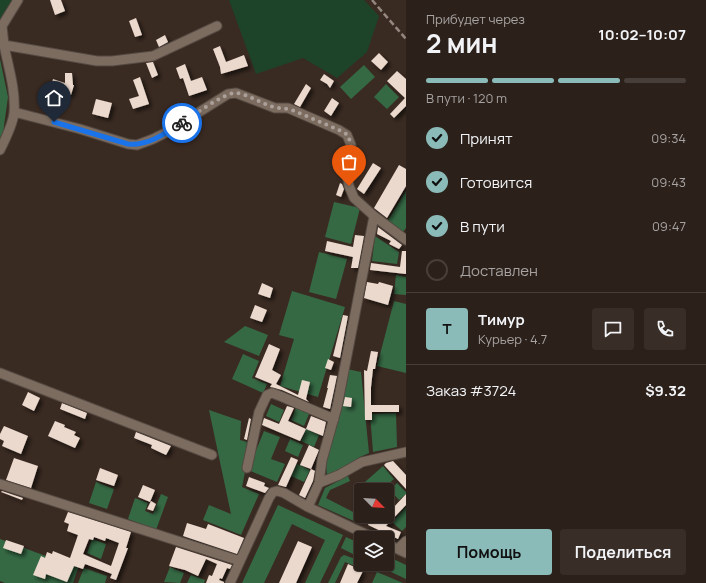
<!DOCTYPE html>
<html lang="ru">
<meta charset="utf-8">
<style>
:root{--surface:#2c201a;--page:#382d27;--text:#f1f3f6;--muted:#a6a3a2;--line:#483e39;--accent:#8bbbb9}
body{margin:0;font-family:Manrope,sans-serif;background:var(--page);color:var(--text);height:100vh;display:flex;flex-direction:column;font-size:15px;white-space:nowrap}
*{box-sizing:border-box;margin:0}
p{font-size:13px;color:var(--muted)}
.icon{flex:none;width:22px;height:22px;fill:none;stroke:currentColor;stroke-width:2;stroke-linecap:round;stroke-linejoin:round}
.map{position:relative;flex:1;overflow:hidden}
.panel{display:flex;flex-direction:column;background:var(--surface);width:300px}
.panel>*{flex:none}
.needle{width:26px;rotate:114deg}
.buttons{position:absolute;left:354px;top:483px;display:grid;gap:8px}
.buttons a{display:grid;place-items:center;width:40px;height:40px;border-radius:4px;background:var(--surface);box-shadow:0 1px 3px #0004,0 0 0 1px var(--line);font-size:20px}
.pin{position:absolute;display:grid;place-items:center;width:34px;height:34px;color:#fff;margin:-41px -17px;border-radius:50% 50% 50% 0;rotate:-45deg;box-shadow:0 0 4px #0007}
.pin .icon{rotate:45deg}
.courier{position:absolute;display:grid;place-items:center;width:40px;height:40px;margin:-20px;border:3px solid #1a73e8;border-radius:50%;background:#fff;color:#222;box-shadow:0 1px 5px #0007}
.overview em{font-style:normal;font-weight:700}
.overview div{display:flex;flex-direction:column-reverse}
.overview{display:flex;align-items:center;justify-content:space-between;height:68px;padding:0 20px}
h1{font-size:26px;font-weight:700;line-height:30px}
.bar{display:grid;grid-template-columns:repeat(4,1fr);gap:6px 4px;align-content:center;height:48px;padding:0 20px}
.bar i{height:5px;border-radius:3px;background:var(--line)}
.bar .selected{background:var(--accent)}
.bar p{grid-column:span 4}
.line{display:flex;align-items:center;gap:10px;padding:0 20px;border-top:1px solid var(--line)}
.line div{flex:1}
.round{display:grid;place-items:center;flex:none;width:42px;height:42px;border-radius:4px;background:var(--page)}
ol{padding:0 20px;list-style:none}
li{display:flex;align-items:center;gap:12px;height:44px}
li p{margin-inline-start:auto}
li .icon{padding:4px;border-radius:50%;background:var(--accent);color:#111;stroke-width:4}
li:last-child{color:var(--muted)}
li i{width:22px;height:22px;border:2px solid var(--line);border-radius:50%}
.button{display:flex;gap:8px;margin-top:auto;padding:8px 20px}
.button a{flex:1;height:46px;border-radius:4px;background:var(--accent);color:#111;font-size:16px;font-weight:700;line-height:46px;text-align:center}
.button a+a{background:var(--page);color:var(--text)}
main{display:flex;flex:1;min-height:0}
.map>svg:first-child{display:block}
.green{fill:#1d4328}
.forest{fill:#356944}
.building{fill:#ecd9cd;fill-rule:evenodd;filter:url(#shadow)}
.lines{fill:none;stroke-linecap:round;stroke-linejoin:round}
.minor-casing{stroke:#544941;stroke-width:11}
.minor{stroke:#7c6c60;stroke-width:9}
.rail{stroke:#938780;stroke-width:2.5;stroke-dasharray:6 3;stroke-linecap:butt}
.done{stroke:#aca19a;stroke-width:4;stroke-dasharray:0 7.2}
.route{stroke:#1a73e8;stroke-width:5}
</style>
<main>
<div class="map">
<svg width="406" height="583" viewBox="0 0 406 583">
<defs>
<filter id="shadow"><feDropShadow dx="3" dy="3" stdDeviation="2" flood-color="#0009"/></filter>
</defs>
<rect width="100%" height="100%" fill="#3a2b22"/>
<path class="green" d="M 0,0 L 13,0 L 0,21 Z
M 229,0 L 364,0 L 379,16 L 367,52 L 337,78 L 303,58 L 256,74 Z"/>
<path class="forest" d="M 0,59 L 8,97 L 3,133 L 0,138 Z
M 364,65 L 375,77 L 351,99 L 340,87 Z
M 386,84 L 399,97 L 387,109 L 374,97 Z
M 406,191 L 406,228 L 403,232 L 387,222 Z
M 334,202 L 360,208 L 351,244 L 325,237 Z
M 375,236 L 399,252 L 397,264 L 372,261 Z
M 319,252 L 347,259 L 336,299 L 309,292 Z
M 396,275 L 406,277 L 406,295 L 394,294 Z
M 292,291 L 345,307 L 318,397 L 280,386 L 294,339 L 279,335 Z
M 394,301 L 406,304 L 406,373 L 377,366 Z
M 245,326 L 268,335 L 259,356 L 224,342 Z
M 243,354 L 259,361 L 252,378 L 267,384 L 263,393 L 232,379 Z
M 347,369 L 361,372 L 369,453 L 360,457 L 343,471 L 327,476 L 326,464 Z
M 271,404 L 284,410 L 279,422 L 266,416 Z
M 296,408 L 309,414 L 304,426 L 291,420 Z
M 209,410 L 241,421 L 240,440 L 251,443 L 242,487 L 259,494 L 241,535 L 203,520 L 209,505 L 231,514 Z
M 396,413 L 397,447 L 373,452 L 370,414 Z
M 306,429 L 319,435 L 314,447 L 301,441 Z
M 264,431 L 280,437 L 271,459 L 285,464 L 277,482 L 248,470 Z
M 290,439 L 303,445 L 298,457 L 285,451 Z
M 297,464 L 310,470 L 304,482 L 291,476 Z
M 383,466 L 394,479 L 381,490 L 372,490 L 365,482 Z
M 348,476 L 350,481 L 330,490 L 326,498 L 357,514 L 354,521 L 318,505 L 325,488 Z
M 96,482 L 114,489 L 107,509 L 89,503 Z
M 397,483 L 406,492 L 406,494 L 399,500 L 390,490 Z
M 161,494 L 168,497 L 156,530 L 128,519 L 135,498 L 148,503 L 145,511 L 153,514 Z
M 278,505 L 343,535 L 320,583 L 305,583 L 325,540 L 292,524 L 264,583 L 242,583 Z
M 406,507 L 406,527 L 402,531 L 392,522 Z
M 346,537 L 361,544 L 361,558 L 341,548 Z
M 0,539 L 78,568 L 73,583 L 5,583 L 0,581 Z
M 92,539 L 106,544 L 101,559 L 87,553 Z
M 344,555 L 361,561 L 361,564 L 366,564 L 371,566 L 369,572 L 345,562 L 335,583 L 328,583 L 341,557 Z
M 387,556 L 406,565 L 406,579 L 374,564 L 387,564 Z
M 170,567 L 184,573 L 180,583 L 164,582 Z
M 84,568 L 107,576 L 105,583 L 78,583 Z
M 377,572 L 403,583 L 372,583 Z
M 191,575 L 205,580 L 204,583 L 187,583 Z"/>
<path class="building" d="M 50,0 L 61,0 L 65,11 L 55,15 Z
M 136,18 L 142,35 L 135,37 L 129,21 Z
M 165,35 L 168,42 L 159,47 L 156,40 Z
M 220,46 L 226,62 L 244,55 L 248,66 L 221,74 L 220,67 L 213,49 Z
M 379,53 L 388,62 L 381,70 L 371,61 Z
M 153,62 L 158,75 L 152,78 L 146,63 Z
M 185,64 L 191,81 L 202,77 L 207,90 L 189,96 L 183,78 L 180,79 L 176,68 Z
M 397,71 L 406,79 L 406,106 L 394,118 L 390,114 L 405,98 L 387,81 Z
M 65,73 L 72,73 L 73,85 L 74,85 L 71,95 L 50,89 L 53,79 L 65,83 Z
M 324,74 L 334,81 L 330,88 L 327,84 L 320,80 Z
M 140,77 L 149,104 L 133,109 L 129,99 L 139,96 L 133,80 Z
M 306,84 L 311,88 L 300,107 L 294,104 Z
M 332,98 L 339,103 L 331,116 L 324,111 Z
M 96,99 L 112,103 L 108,118 L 92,114 Z
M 373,163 L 381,168 L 364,194 L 357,189 Z
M 399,165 L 406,169 L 406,186 L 387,218 L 374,208 Z
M 340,183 L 342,184 L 344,189 L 341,197 L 336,195 Z
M 378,227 L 402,245 L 399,249 L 389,244 L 391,241 L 377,234 Z
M 355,235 L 364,236 L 358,268 L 351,268 L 353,257 L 325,251 L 327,241 L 353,247 Z
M 402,251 L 406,251 L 406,274 L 370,270 L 371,263 L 400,267 Z
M 367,282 L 378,284 L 379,282 L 393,286 L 388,305 L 364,298 Z
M 262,283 L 273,288 L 270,298 L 258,294 Z
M 255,305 L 267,310 L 262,322 L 250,318 Z
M 343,315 L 348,316 L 340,358 L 333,356 Z
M 269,344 L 280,349 L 272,370 L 281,375 L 276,384 L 298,395 L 302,380 L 310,382 L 306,399 L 309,402 L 282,390 L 270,387 L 272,384 L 255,377 Z
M 371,351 L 378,352 L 375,369 L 373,369 L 371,387 L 371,405 L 399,405 L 399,412 L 372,412 L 372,420 L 365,420 L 364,370 L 367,371 Z
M 328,359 L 334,362 L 331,370 L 325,368 Z
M 330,375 L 337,376 L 330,409 L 323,407 L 328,388 L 327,388 Z
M 28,392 L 40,398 L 34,411 L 22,405 Z
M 345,397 L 352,398 L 351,407 L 343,406 Z
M 62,403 L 87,413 L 85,419 L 60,409 Z
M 287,406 L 294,408 L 288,421 L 306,429 L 300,441 L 262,425 L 264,418 L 279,424 Z
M 311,416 L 326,422 L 323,436 L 306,429 Z
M 249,418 L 251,419 L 247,440 L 244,439 Z
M 55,421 L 65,425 L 64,427 L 76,432 L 74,435 L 80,438 L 75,448 L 48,436 Z
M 4,426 L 28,436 L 21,454 L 2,446 L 4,441 L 0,439 L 0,434 Z
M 136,432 L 171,446 L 166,455 L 151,448 L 152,445 L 134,438 Z
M 309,445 L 319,450 L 311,469 L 315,471 L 313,481 L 305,498 L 299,495 L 311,469 L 300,465 Z
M 291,457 L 298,460 L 286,487 L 278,485 Z
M 14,458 L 38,466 L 31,488 L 6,480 Z
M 393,461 L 406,475 L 406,489 L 384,465 L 386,463 Z
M 100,468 L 118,475 L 114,486 L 96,480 Z
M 249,477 L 265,483 L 264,486 L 269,488 L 265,493 L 246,486 Z
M 143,485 L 155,490 L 150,502 L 138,497 Z
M 2,491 L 23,498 L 22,500 L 1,492 Z
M 406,494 L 406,505 L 386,526 L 401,532 L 398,539 L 368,525 L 370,519 L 379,523 Z
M 151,501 L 156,504 L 153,511 L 147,509 Z
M 68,512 L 131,532 L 126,548 L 128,548 L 116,580 L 110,578 L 112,574 L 85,564 L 83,569 L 74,566 L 67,582 L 46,574 L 45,579 L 33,575 L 41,556 L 45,558 L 47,552 L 52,554 L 53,551 L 70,558 L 78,535 L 67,531 L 69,524 L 64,522 ZM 94,537 L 105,541 L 106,538 L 119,543 L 111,566 L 83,554 L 89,539 L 93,540 Z
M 187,523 L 206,529 L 208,524 L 244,538 L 237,554 L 183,536 Z
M 6,540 L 24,546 L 21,554 L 3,548 Z
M 298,541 L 312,547 L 296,583 L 279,583 Z
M 176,547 L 232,565 L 230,569 L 227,568 L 222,579 L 220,578 L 219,580 L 224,582 L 224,583 L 206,583 L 209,575 L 212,576 L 217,564 L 206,559 L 198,576 L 185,570 L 169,566 Z
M 348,564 L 363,571 L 357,583 L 340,583 Z"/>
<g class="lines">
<defs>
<path id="minor" d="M 18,0 L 2,26 L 4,45 L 97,61 L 112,61 L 153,56 L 217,26
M 14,112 L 80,129 L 128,144 L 137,145 L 153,139 L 169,131 L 228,94 L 236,93 L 275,108 L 288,108 L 339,130 L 347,135 L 351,145 L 347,175 L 349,186 L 354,198 L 374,216 L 406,240
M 0,150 C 5,140 13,124 14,113 C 16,90 8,66 4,45
M 0,373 L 212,455
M 247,468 L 259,412 L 267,395 L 272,393 L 280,396 L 334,419
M 319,483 L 339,475 L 362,462 L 406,452
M 0,484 L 240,561
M 308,507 L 319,483 L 322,460 L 337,407 L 374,216
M 387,544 L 406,553
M 398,549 L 406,541
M 230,583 L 269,498 L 273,492 L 277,491 L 284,493 L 308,507 L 374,538"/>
</defs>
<use href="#minor" class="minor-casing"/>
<use href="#minor" class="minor"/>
<path class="rail" d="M 372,0 L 406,39"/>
</g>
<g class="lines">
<path class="done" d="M 182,123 C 193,116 225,92 236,93 C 249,94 261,104 274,107 C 280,109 286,108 292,110 L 339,130 L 348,135 L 351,145 L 347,175 L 349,186"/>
<path class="route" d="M 54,122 L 128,144 C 148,146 166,133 182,123"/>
</g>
</svg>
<div class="buttons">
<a><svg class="needle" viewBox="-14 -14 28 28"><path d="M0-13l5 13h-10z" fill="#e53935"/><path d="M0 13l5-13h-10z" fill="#a6a3a2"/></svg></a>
<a><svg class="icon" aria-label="layers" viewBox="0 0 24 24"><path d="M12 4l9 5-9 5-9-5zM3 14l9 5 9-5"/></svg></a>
</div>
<div class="pin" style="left:349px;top:186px;background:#ea580c"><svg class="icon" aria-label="bag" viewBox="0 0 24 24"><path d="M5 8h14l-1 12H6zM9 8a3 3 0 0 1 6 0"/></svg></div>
<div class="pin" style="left:54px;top:122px;background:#1f2937"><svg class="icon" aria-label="home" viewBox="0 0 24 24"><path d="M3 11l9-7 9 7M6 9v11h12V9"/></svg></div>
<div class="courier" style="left:182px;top:123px"><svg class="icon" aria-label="bike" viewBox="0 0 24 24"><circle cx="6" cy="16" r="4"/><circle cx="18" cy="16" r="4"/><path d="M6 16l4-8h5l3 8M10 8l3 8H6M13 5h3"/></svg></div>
</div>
<section class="panel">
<div class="overview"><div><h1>2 мин</h1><p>Прибудет через</p></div><em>10:02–10:07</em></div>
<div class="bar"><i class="selected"></i><i class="selected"></i><i class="selected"></i><i></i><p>В пути · 120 m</p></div>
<ol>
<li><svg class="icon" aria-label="check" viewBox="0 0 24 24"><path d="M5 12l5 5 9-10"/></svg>Принят<p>09:34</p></li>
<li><svg class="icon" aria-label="check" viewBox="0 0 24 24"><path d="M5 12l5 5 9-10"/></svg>Готовится<p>09:43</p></li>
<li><svg class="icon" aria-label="check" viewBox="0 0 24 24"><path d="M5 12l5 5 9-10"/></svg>В пути<p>09:47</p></li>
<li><i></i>Доставлен</li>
</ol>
<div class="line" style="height:72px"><b class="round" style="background:var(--accent);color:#111">Т</b><div><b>Тимур</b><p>Курьер · 4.7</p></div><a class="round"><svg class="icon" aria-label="chat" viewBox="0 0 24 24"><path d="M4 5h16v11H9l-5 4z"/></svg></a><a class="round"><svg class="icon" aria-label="phone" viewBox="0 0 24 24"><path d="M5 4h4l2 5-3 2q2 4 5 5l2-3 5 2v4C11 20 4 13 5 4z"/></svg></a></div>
<div class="line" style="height:52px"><div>Заказ #3724</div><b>$9.32</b></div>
<div class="button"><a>Помощь</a><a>Поделиться</a></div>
</section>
</main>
